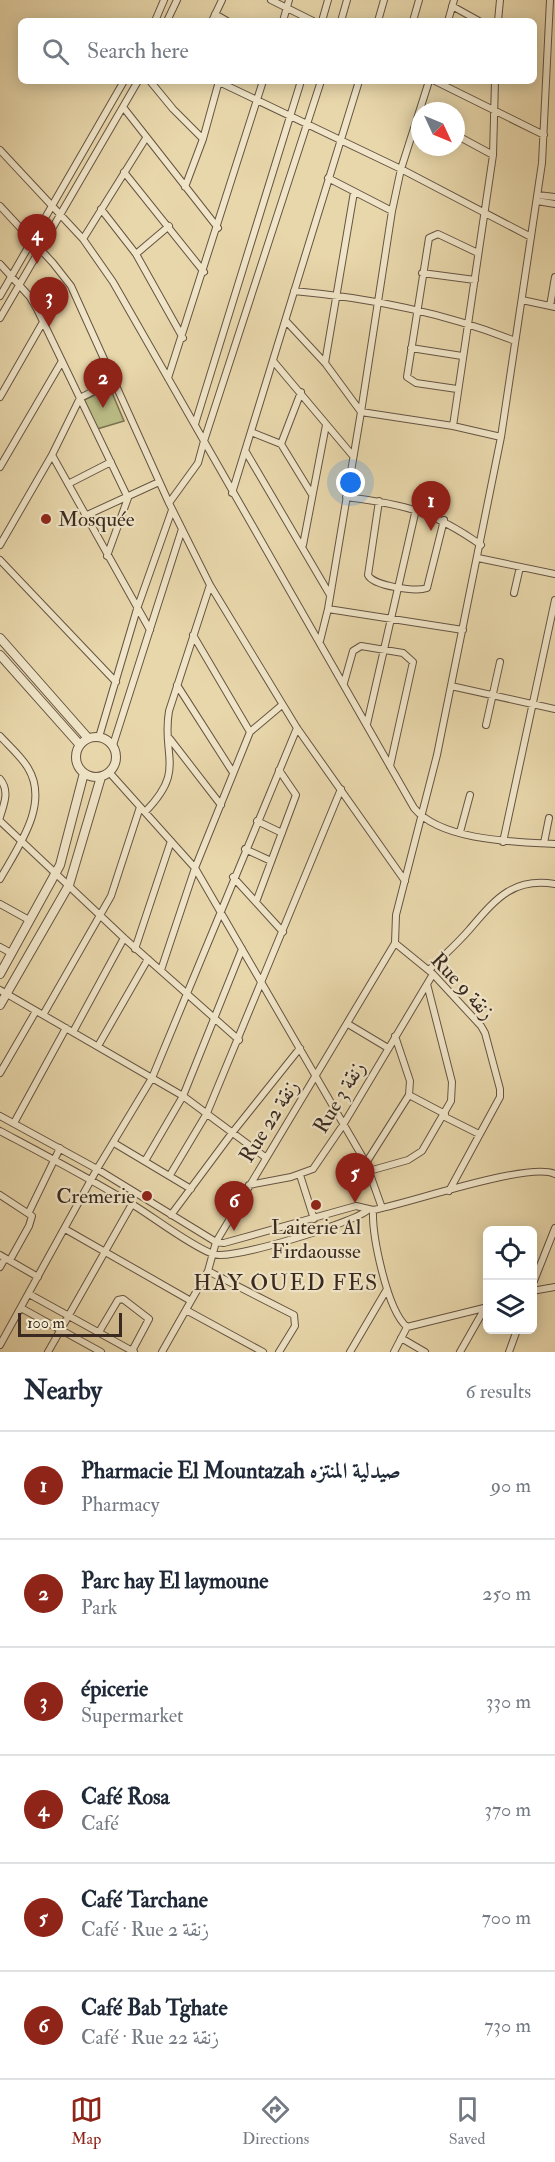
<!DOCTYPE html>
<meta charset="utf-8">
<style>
body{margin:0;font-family:"IM FELL Double Pica",Amiri,serif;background:#f2f2f3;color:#1f2937}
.controls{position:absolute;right:18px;bottom:18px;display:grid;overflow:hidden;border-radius:9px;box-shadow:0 3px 15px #0003}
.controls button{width:54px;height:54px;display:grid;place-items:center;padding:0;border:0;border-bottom:2px solid #e0e1e3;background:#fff;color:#1f2937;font:30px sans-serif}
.compass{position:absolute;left:411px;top:102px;width:54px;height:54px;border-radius:50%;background:#fff;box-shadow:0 3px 15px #0003;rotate:134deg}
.scale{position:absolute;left:18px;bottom:15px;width:104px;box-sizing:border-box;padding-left:6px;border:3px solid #392920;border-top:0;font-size:16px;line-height:21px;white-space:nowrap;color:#392920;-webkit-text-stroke:4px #f0e5c8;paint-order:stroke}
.you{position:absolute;left:351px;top:483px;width:21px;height:21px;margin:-15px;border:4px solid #fff;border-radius:50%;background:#1a73e8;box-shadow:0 0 0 9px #1a73e833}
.badge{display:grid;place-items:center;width:39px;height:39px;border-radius:50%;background:#8f2418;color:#fff;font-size:20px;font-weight:700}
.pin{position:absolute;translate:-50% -50px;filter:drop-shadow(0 2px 3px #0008)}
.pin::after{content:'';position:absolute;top:32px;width:21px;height:18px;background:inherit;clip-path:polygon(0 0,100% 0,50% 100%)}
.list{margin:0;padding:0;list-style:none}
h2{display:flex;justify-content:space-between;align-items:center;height:78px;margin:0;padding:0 24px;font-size:26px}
h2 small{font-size:20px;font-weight:400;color:#747a83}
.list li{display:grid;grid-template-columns:39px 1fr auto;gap:18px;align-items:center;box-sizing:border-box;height:108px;padding:0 24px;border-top:2px solid #e0e1e3}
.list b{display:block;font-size:22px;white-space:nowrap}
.list p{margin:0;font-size:20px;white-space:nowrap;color:#747a83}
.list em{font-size:20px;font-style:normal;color:#747a83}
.icon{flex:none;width:33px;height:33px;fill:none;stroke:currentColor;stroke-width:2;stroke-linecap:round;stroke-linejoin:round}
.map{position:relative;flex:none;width:555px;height:1352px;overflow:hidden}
.search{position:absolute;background:#fff;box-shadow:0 3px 15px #0003;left:18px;right:18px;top:18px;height:66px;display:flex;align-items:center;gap:15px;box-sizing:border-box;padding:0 21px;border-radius:9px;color:#747a83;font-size:22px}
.sheet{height:726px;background:#fff}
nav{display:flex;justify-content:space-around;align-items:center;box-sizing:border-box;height:84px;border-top:2px solid #e0e1e3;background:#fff;font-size:16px;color:#747a83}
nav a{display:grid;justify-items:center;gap:3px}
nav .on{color:#8f2418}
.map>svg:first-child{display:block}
.green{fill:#bbbd86;stroke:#7a7353;stroke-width:1.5}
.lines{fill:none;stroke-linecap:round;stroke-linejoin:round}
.minor-casing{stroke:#655443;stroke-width:8}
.tertiary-casing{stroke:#655443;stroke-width:10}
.minor{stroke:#f0e5c8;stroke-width:6}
.tertiary{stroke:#f0e5c8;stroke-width:8}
.poi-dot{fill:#8f2418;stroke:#f0e5c8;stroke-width:2}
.labels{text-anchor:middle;stroke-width:4.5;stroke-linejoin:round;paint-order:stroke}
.poi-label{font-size:21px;fill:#392920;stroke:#f0e5c8;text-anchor:start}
.street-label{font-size:21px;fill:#392920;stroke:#f0e5c8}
.neighbourhood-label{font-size:22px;letter-spacing:1.5px;fill:#392920;stroke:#f0e5c8}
</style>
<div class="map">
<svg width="555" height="1352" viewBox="0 0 555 1352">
<rect width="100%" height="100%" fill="#e8d7ab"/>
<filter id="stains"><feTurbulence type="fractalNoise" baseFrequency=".00333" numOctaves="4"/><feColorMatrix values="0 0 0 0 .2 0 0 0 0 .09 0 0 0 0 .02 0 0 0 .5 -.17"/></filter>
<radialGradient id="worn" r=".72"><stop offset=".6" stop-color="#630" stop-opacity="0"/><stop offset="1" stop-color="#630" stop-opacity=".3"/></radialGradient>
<path class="green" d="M110,388L124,421L97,429L84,400Z"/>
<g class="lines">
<defs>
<path id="minor" d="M271,0L313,21
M452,6L479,21
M215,14L227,21
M155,21L164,0
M167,21L177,0
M212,21L222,0
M283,21L289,0
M322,21L328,0
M341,21L347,0
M378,21L384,0
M413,21L419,0
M448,21L454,0
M498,21L500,0
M150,81L173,109L203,139L219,81
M217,81L401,169L531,237
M435,81L544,135
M123,107L218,228
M456,135L493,155
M0,150L83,239L113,282L414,808C441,841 516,842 555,844
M124,172L204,272
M328,178L392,211
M185,187L203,139
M538,195L555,197
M537,201L555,204
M0,206L53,263L71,286L169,503L210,585L297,728L405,881
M101,209L136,254L183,338
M83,239L146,138
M136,254L169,226
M0,264L30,297L37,309L128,498L107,556
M422,273L475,280
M294,291C371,298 443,312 515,341
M0,296L124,81
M522,300L555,307
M550,306L555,277
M0,318L138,81
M286,321L325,363L361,412L453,426L501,437
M411,348L462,356
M274,362L353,456
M325,363L354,192
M168,378L263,81
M457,389L416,383L407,377L429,238L438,234L478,253
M0,397L43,322
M195,424L301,81
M453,426L493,155L495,81
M251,432L281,444L311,493
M281,444L301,392
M246,452L330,595
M52,455L150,630
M0,467L62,361
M68,484L111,462
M232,493L359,81
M346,497C403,504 433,511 481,545
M379,501L368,575C373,586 416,592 427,588L444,520
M169,503L198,463L204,441L321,81
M85,516L159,482
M0,545L52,455L80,398L113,381
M303,545L326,425
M478,558L555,574
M0,560L116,682
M514,593L520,567
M328,609L463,630
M193,635L250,732
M320,641L328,609L361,412L392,211L401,169L429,81
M344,683L353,651L361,646L403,653L413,662L390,766
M177,685L232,771
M451,686L555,709
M367,724L416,509
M486,725L500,662
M0,736C9,746 21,756 28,768C50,804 18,847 0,879
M99,737L137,609L172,510
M170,739L221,805
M113,745L182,529
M109,772L195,868L366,1163L382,1208
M0,779C10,791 4,804 0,817
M145,812C187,769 161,757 169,711L210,585
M0,821L124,938L239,1040
M257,821L282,833
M460,832L470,795
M503,842L555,600
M544,843L549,818
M245,849L271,861
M233,877L283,932
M256,902L296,795L279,770
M0,904L29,920
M395,943L396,915L437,755L501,437L542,163L550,0
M395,943L433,974L481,1026L485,1033L500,1089V1097L449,1191
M0,947L11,953
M135,949L171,841
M161,970L195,868L250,732L282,705
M429,970C442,957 457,944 469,930C495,900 512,877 555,884
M0,990L183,1096L265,1157
M43,1015L111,896L140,807
M348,1024L388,1048
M73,1032L124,938
M98,1046L148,959
M0,1073L36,1011
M409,1095L445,1114
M0,1116L97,1169L216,1242L224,1243L356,1206L373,1210C407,1204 530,1161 555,1174
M443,1116L479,1134
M14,1123L66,1028
M0,1131C45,1155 91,1179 135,1206C156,1219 191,1246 213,1254C230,1261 353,1223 368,1210
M114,1143L191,1189
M145,1161L183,1096L242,949
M366,1163L409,1095L410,1081L395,1036
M369,1171L408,1160L422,1151L451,1101L452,1082L427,984L433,974
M170,1175L207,1113L341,789
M300,1175L314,1219
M249,1185L291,1177L313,1169L343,1125L427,984
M0,1195L32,1216L29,1226L10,1260
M373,1210C372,1236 387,1310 407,1327
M29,1212L60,1148
M171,1215L232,1133L300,1048
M65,1229L191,1301
M0,1255L38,1277
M0,1267L5,1258
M208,1271L294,1315L295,1326L279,1352
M532,1286L555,1228
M532,1291L555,1287
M29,1294L134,1352
M21,1308L101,1352
M186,1310L263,1352
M99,1332L118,1300L123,1299L149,1319L132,1351
M401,1338L425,1352
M0,1345L97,1169L152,1078L297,728
M48,1352L132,1204
M162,1352L208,1271L216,1242L395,943
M350,1352L387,1289
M394,1352L407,1327L488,1307
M460,1352L485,1308
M509,1352L517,1330"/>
<path id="tertiary" d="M0,638L88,738
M0,655L80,745
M76 757a20 20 0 1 1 40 0a20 20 0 1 1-40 0Z
M0,974L60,865L84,773
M0,1005L69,885L101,777"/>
</defs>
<use href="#minor" class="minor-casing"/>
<use href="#tertiary" class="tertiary-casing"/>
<use href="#minor" class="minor"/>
<use href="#tertiary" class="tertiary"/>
</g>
<g class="poi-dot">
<circle cx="46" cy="519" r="6"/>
<circle cx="147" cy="1196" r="6"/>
<circle cx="316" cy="1205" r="6"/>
</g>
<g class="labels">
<g class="poi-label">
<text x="58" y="526">Mosquée</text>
<text x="135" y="1203" text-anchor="end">Cremerie</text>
<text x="316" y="1234" text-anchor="middle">Laiterie Al<tspan x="316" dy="24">Firdaousse</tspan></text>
</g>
<g class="street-label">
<text transform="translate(463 986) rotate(47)" y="7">Rue 9 زنقة</text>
<text transform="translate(339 1097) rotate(-59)" y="7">Rue 3 زنقة</text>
<text transform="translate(269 1121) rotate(-58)" y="7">Rue 22 زنقة</text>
</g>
<g class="neighbourhood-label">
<text x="286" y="1290">HAY OUED FES</text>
</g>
</g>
<rect width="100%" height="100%" filter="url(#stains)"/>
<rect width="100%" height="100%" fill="url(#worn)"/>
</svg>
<div class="controls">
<button><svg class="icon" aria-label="locate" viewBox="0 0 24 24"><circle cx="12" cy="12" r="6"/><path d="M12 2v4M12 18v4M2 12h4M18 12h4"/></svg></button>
<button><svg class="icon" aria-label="layers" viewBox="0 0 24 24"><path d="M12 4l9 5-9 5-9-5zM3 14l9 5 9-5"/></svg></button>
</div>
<svg class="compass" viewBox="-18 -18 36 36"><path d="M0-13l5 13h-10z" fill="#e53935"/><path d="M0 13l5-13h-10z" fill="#747a83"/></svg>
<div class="scale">100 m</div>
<div class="you"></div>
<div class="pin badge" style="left:431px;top:531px">1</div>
<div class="pin badge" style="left:103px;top:408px">2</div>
<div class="pin badge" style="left:49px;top:327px">3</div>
<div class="pin badge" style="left:37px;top:264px">4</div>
<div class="pin badge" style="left:355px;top:1203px">5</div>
<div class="pin badge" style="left:234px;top:1231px">6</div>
<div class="search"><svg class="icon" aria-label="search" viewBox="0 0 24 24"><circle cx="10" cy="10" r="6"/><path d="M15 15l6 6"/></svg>Search here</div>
</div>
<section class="sheet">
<h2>Nearby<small>6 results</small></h2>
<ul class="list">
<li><span class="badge">1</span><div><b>Pharmacie El Mountazah صيدلية المنتزه</b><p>Pharmacy</p></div><em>90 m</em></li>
<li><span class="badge">2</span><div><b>Parc hay El laymoune</b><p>Park</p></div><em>250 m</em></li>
<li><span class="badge">3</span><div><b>épicerie</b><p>Supermarket</p></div><em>330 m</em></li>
<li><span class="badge">4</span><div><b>Café Rosa</b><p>Café</p></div><em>370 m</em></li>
<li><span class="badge">5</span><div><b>Café Tarchane</b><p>Café · Rue 2 زنقة</p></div><em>700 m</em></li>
<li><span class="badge">6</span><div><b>Café Bab Tghate</b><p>Café · Rue 22 زنقة</p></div><em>730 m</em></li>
</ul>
</section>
<nav>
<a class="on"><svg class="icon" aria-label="map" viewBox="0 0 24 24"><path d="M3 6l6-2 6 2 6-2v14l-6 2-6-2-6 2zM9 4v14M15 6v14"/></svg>Map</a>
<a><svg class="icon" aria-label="directions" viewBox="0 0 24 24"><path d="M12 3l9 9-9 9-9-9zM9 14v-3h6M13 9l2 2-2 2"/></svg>Directions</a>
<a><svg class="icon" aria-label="saved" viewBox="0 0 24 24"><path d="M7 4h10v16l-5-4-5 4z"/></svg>Saved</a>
</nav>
